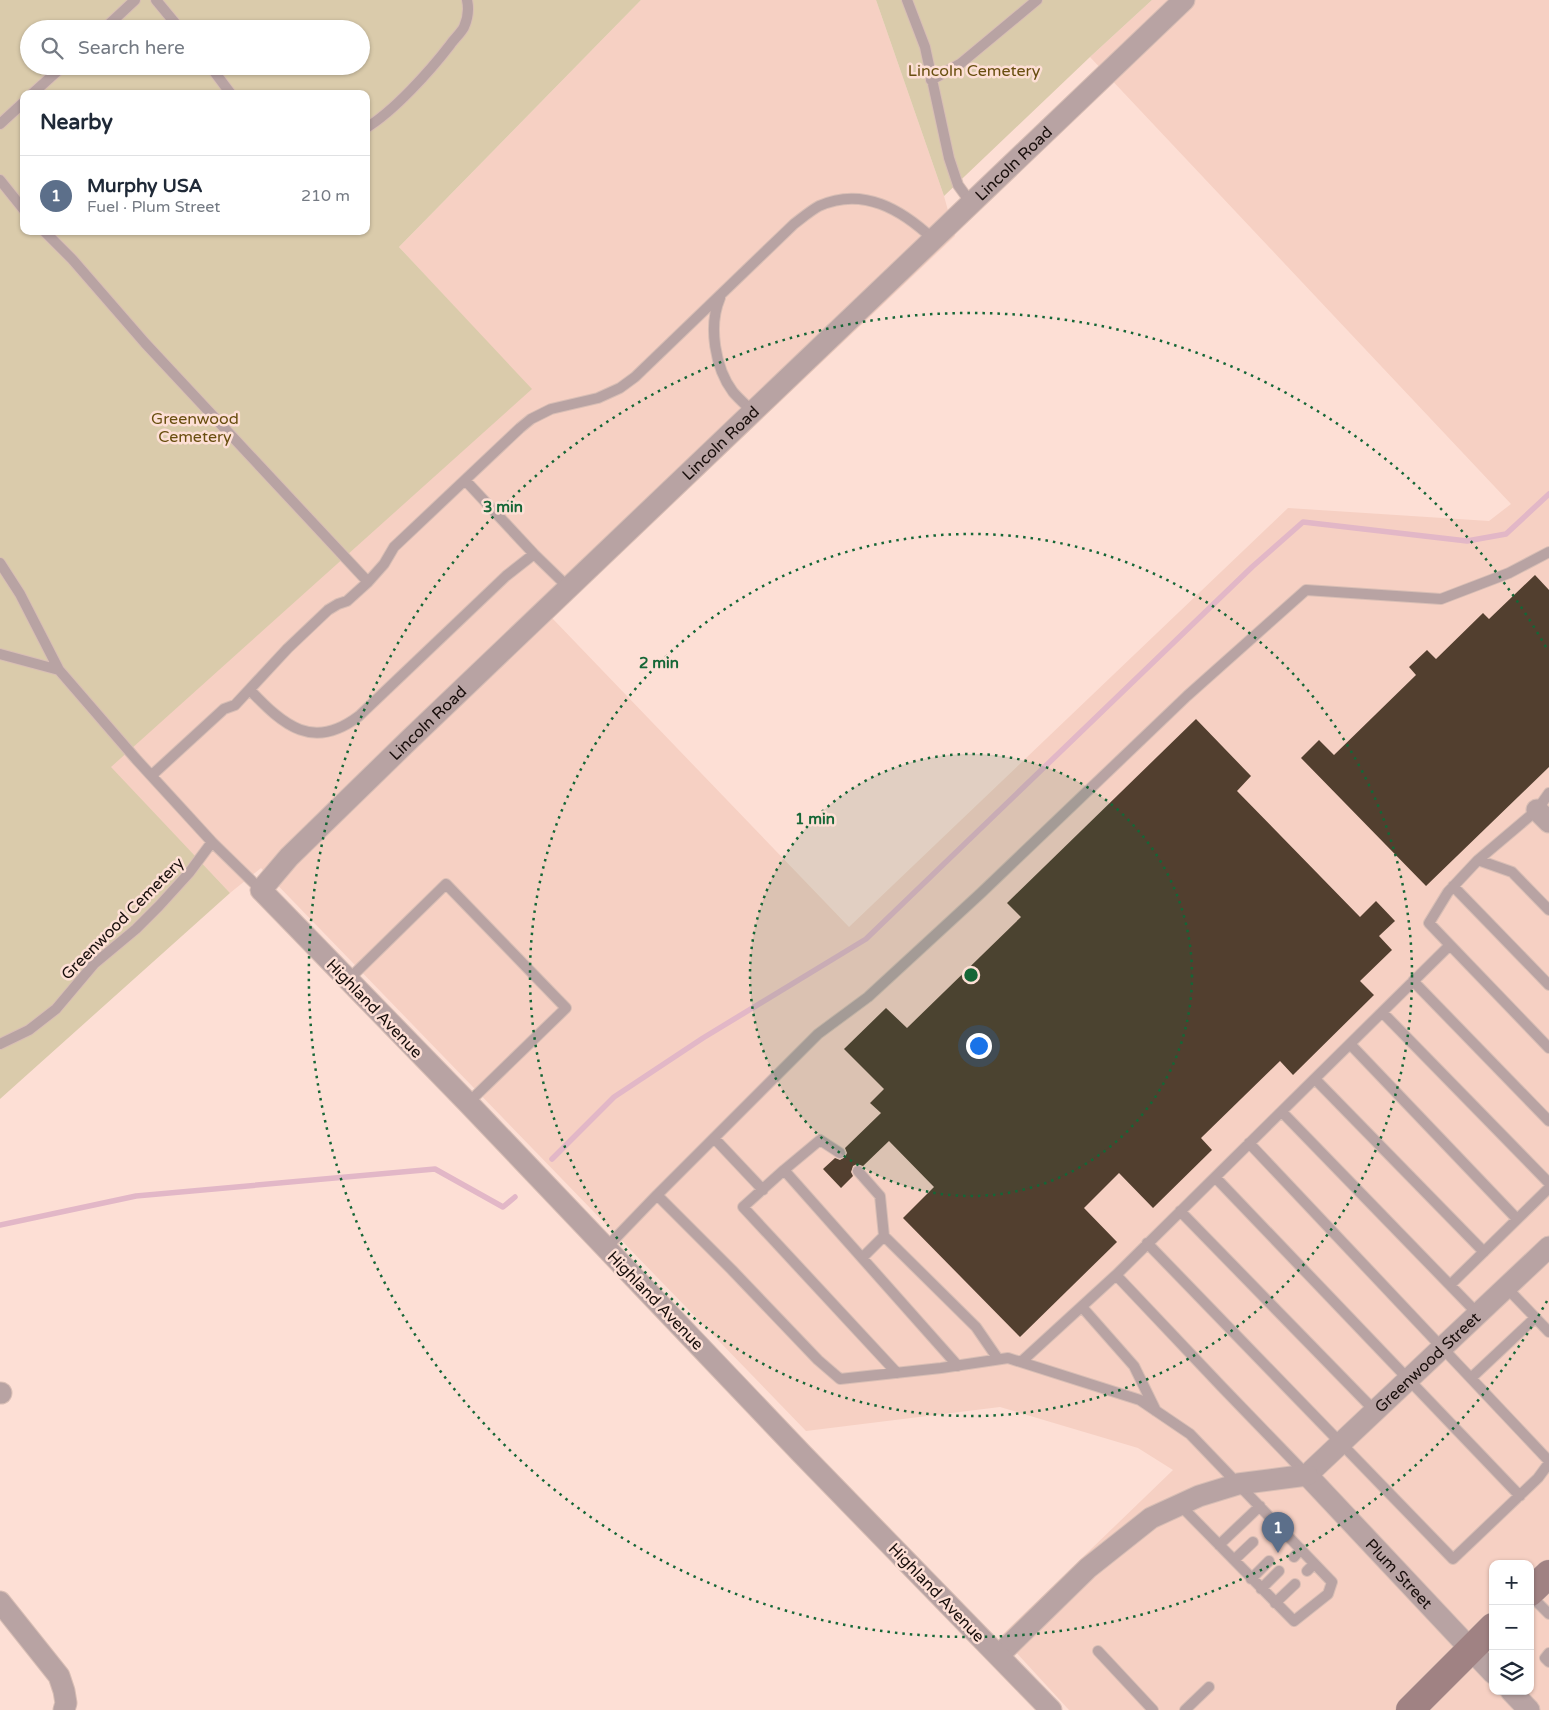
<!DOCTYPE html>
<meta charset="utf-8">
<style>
body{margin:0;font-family:"Varela Round",sans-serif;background:#f6f6f7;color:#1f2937}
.controls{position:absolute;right:15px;bottom:15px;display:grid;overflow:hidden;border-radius:10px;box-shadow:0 1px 4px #0004}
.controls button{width:45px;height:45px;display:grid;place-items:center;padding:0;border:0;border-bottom:1px solid #e0e1e3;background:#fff;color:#1f2937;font:25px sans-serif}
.you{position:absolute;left:978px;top:1045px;width:18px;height:18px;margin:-12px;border:4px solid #fff;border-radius:50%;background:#1a73e8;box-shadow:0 0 0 8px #1a73e833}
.badge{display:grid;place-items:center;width:32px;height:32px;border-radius:50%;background:#0b8043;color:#fff;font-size:16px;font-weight:700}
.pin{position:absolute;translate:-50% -41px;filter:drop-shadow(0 1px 2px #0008)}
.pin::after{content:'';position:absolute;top:26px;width:18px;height:15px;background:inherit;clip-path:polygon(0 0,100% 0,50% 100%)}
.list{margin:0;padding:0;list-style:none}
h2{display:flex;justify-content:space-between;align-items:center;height:65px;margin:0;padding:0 20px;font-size:21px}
h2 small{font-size:16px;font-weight:400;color:#747a83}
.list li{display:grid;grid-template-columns:32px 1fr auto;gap:15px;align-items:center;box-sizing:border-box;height:80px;padding:0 20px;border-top:1px solid #e0e1e3}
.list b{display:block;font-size:19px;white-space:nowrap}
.list p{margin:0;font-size:16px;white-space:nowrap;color:#747a83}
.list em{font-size:16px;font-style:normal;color:#747a83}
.icon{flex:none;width:28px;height:28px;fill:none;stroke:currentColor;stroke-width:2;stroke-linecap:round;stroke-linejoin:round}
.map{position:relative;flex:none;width:1549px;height:1710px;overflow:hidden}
.search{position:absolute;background:#fff;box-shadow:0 1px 4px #0004;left:20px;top:20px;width:350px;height:55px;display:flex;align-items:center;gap:12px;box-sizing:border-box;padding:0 18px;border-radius:28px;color:#747a83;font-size:19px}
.panel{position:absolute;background:#fff;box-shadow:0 1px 4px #0004;left:20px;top:90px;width:350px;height:145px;border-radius:10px}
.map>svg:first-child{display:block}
.built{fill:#f6d0c3;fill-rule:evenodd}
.green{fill:#dacbab;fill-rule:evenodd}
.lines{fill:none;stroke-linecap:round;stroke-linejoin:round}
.stream{stroke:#e2b7c7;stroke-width:5.5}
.building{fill:#523f2f}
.service-casing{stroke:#d8beb5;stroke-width:12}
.minor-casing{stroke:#d8beb5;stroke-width:23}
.secondary-casing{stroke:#d8beb5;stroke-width:29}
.service{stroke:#b8a3a3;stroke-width:10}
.minor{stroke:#b8a3a3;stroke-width:21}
.secondary{stroke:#a08283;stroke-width:28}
.ring{fill:none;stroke:#156636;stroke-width:2.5;stroke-dasharray:2.5 5}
.labels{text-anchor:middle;stroke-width:5;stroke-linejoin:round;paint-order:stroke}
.park-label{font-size:16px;fill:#684e0f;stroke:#fddfd5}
.street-label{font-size:16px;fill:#180e0b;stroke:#fddfd5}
.centre{fill:#156636;stroke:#fddfd5;stroke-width:2.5}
.ring-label{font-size:15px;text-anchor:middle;font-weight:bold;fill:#156636;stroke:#fddfd5;stroke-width:5;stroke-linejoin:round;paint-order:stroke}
</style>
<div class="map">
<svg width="1549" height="1710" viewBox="0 0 1549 1710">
<rect width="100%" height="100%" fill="#fddfd5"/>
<path class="built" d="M641,0H876L944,196L955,236L552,618L849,927L1288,508L1489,521L1511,504L1090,57L1152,0H1549V1710H1069L1001,1636L1173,1470L1138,1448L1000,1407L806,1431L261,868L230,893L110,767L531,389L399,247ZM1493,1564H1530V1691H1493Z"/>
<path class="green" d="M0,0H641L399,247L532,389L111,767L230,893L0,1099ZM29,29H361V66H29ZM24,94H366V231H24Z
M876,0H1152L1090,57L944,196Z"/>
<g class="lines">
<path class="stream" d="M552,1159L614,1097L703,1038L866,939L1252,567L1303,522L1467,541L1506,534L1549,494
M0,1225L136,1196L435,1169L503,1207L515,1197"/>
</g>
<path class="building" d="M1535,575L1549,590V767L1426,886L1301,758L1319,740L1334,755L1416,675L1409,667L1427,650L1436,659L1483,613L1489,619Z
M1196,719L1251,776L1237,791L1360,917L1376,901L1395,921L1379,936L1392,950L1360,981L1374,995L1293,1075L1280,1061L1201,1138L1212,1150L1153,1208L1119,1173L1084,1208L1117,1242L1020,1337L903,1218L934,1187L889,1141L863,1166L857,1164L853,1166L851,1172L853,1176L841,1188L823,1169L835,1158L840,1160L845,1157L847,1153L845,1148L881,1113L870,1103L884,1089L844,1049L886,1008L907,1028L1021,917L1007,903Z"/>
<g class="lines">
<defs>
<path id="service" d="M156,0L180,29
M907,0L925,47L949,158L958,185L971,203
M104,29L135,0
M210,66L231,94
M931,80L960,64L1037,0
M32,94L63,66
M0,124L24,102
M366,128C394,111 430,71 450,45C454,39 461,33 464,27C468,18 469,9 467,0
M0,180L24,210
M44,231L72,259L145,343L368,582
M720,298C708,326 715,368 733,392C739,399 746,405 753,412
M465,480L534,554L569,588
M0,563L20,594L59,670
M0,654L59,670L136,759L212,842L261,890
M250,690C284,726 313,751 359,716L506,576L534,554
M152,775L224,709L235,705L288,648L328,610L338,604L347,601L368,582L384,564L394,547L520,428L531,419L551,409L598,398L620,388L635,377L794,224C802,218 810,211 819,206C863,186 902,210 933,239
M1478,860L1537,810L1549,793
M1453,886L1549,985
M1450,945L1549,1048
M348,980L446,884L566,1008L468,1103
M1413,981L1549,1121
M1382,1012L1549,1183
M0,1044L29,1030L56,1009L94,964L136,929L159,906L189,873L212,842
M1350,1044L1517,1219
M1315,1079L1484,1252
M1282,1112L1477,1313
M714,1138L763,1190
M1249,1143L1549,1461
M784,1170L820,1140L840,1153
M858,1171L880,1196L884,1236
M1215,1177L1520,1496
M657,1195L818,1034L868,997L981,893L1187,696L1306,590L1441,599L1509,573L1549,552
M1180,1211L1375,1411
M1147,1243L1453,1559L1538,1478L1549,1463
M606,1248L657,1195L732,1270L818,1360L840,1379L941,1368L1008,1358L1140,1400L1190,1434L1332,1582L1328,1594L1294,1621L1180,1505
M862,1258L884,1236L976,1327L998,1359
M1450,1285L1549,1188
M1506,1287L1549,1332
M1082,1307L1134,1366L1156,1411
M1021,1362L1116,1275
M897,1373L743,1207L784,1170L958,1366
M1471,1378L1535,1318
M1306,1474L1222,1387L1116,1275L1450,945L1429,923L1448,892L1478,860L1512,872L1549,910
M1267,1529L1274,1522
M1219,1545L1260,1506
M1294,1557L1301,1549
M1234,1560L1253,1542
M1307,1571L1314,1564
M1251,1579L1269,1561
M1261,1589L1279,1571
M1530,1595L1549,1614
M1275,1603L1295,1584
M1098,1651L1153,1710
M1549,1653L1545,1658L1549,1662
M1185,1710L1209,1687"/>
<g id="minor">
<path d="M1537,810L1549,822"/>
<path d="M0,1393H1"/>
<path id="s1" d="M1307,1475L1549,1247"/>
<path id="s2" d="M1307,1475L1493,1673"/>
<path d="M0,1602L59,1676L64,1691L66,1703L64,1710"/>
<path d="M999,1655L1088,1568L1151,1518L1199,1496L1238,1484L1307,1475"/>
<path d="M1511,1691L1529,1710"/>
<path id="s3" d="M1051,1710L802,1454L468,1103L261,890L289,857L409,740L1184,0"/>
</g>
<path id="secondary" d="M1530,1592L1549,1574
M1410,1710L1493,1627"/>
</defs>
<use href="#service" class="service-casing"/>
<use href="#minor" class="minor-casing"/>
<use href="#secondary" class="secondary-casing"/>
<use href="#service" class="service"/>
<use href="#minor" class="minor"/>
<use href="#secondary" class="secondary"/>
</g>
<circle cx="971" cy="975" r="221" fill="#156636" fill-opacity=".12"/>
<g class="ring">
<circle cx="971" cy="975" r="221"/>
<circle cx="971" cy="975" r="441"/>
<path d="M1547 1301A662 662 0 1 1 1547 649"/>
</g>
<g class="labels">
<g class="park-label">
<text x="974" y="76">Lincoln Cemetery</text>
<text x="195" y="424">Greenwood<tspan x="195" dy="18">Cemetery</tspan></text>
</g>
<g class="street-label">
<text dy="6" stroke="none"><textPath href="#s3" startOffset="2185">Lincoln Road</textPath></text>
<text dy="6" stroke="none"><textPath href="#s3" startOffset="1780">Lincoln Road</textPath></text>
<text dy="6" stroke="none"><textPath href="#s3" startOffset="1375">Lincoln Road</textPath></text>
<text transform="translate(122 918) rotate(-45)" y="6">Greenwood Cemetery</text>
<text transform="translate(375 1008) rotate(46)" y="6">Highland Avenue</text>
<text transform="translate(656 1300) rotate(46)" y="6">Highland Avenue</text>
<text dy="6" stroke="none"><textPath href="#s1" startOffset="165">Greenwood Street</textPath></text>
<text dy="6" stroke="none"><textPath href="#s2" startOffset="135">Plum Street</textPath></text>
<text transform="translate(937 1592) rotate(46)" y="6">Highland Avenue</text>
</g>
</g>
<circle cx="971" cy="975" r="8" class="centre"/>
<g class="ring-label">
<text x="503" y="512">3 min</text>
<text x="659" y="668">2 min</text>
<text x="815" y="824">1 min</text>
</g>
</svg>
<div class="controls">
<button>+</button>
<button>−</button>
<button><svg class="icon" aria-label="layers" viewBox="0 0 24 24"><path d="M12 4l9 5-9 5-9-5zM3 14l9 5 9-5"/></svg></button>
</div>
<div class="you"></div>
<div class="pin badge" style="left:1278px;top:1553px;background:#5c6f8a">1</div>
<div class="search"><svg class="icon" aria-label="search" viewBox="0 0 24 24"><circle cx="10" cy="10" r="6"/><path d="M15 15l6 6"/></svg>Search here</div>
<section class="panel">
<h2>Nearby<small></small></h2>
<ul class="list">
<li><span class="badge" style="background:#5c6f8a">1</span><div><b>Murphy USA</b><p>Fuel · Plum Street</p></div><em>210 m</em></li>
</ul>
</section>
</div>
